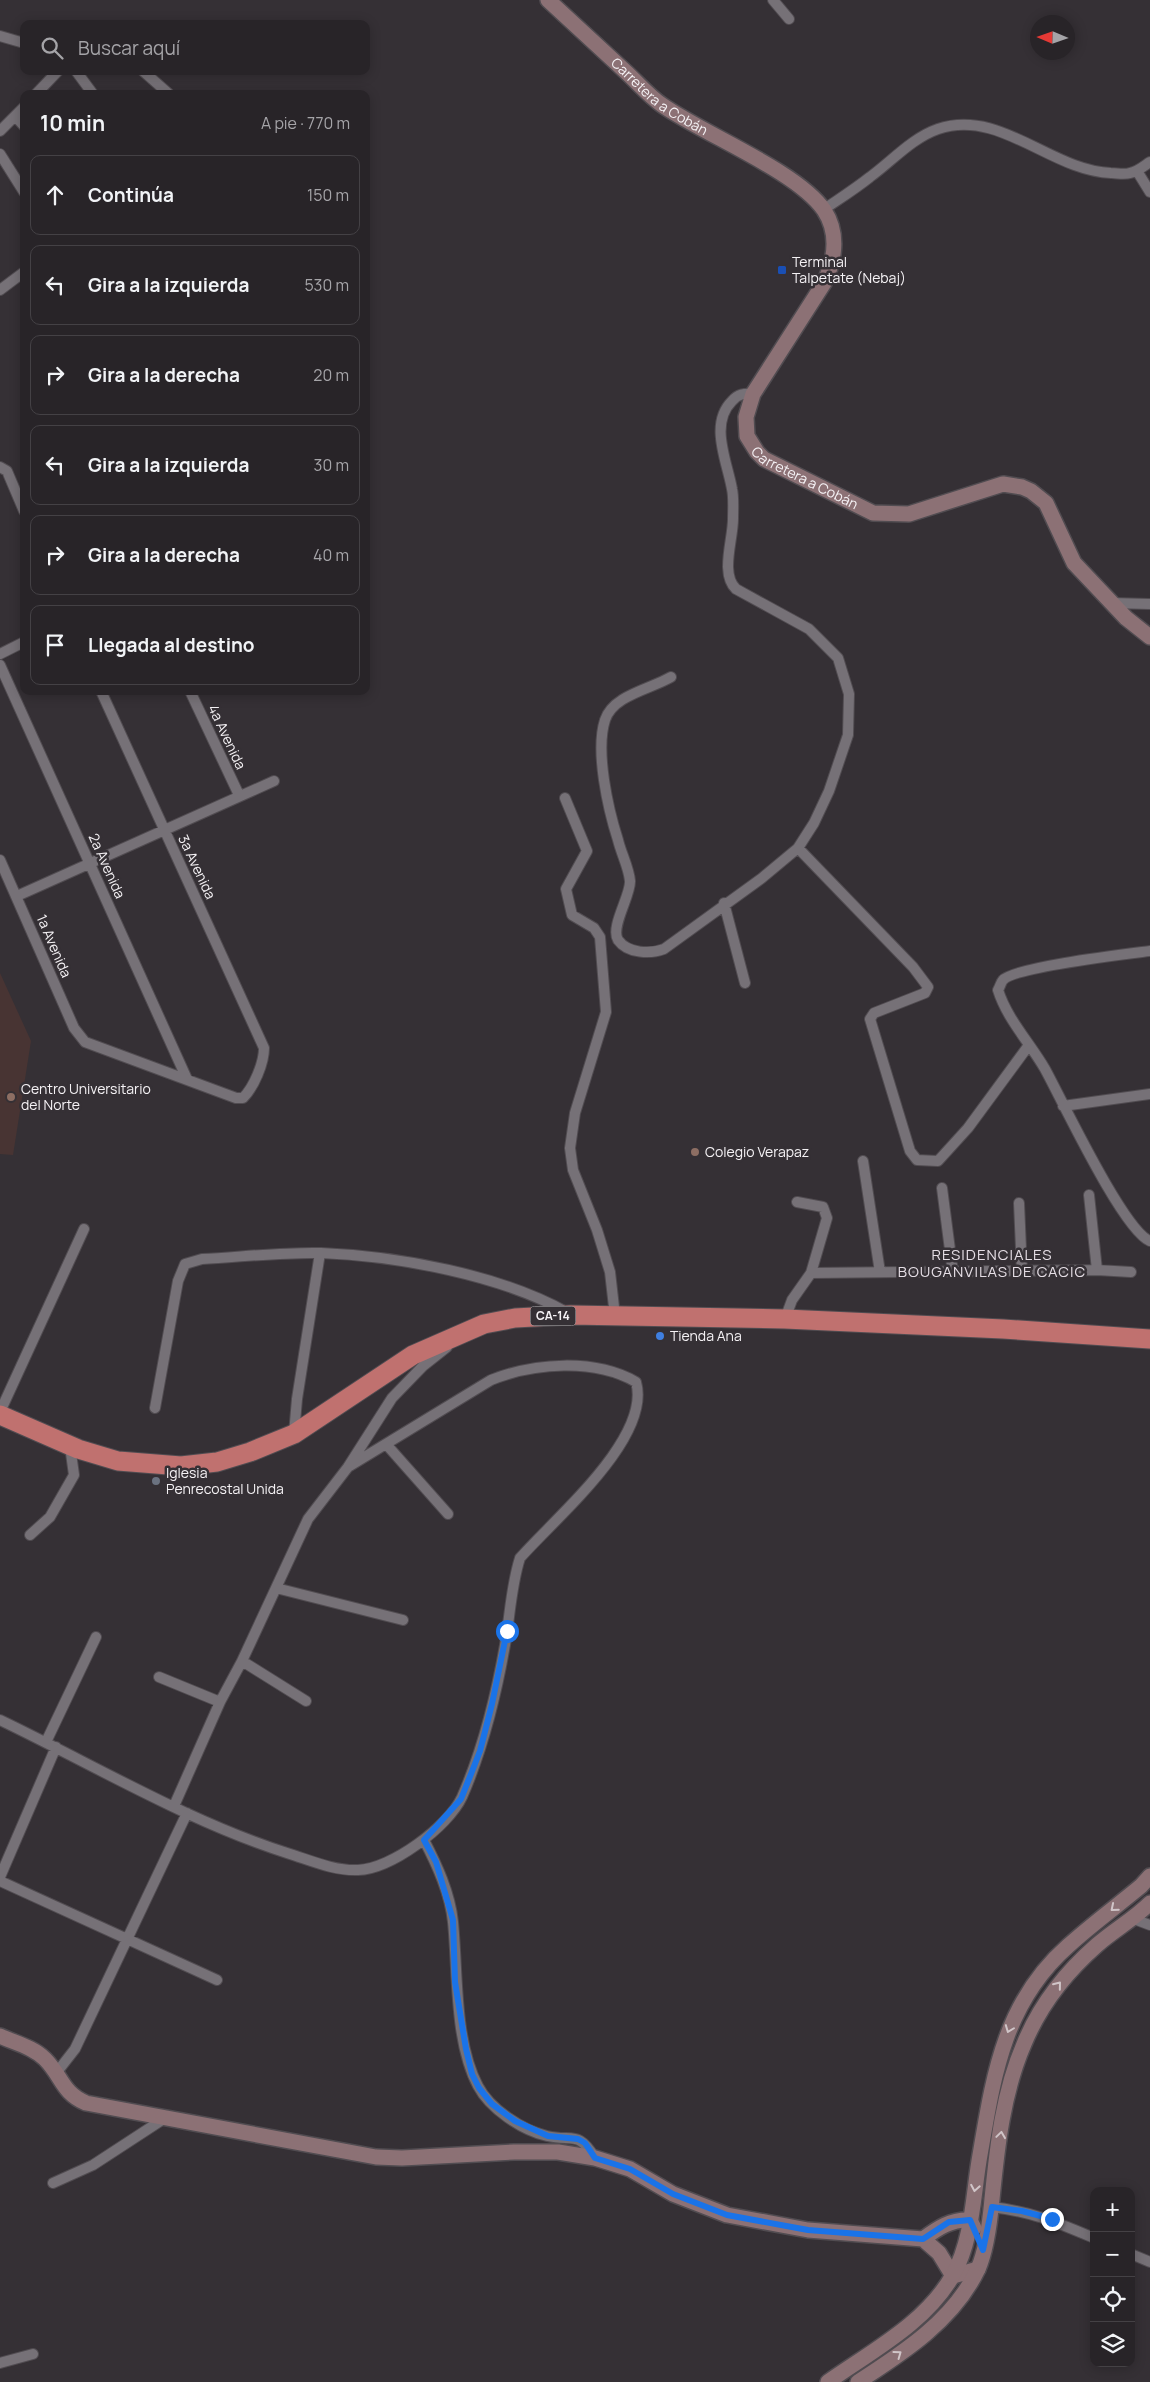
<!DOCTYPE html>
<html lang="es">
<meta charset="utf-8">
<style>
body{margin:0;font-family:Manrope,sans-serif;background:#343034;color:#f1f3f6}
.controls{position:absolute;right:15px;bottom:15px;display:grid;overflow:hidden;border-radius:10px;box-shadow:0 2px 12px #0003}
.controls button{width:45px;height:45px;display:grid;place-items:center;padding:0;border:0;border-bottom:1px solid #444145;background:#282428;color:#f1f3f6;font:25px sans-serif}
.compass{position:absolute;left:1030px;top:15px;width:45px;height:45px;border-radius:50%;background:#282428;box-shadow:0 2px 12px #0003;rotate:272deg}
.stop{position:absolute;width:15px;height:15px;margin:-11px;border:4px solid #1a73e8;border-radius:50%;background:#fff}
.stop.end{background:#1a73e8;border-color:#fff;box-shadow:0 1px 5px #0008}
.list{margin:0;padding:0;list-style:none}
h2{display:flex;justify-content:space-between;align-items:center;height:65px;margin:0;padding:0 20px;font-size:21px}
h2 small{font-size:16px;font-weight:400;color:#a5a4a8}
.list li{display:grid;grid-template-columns:32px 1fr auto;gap:15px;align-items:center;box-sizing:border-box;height:80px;margin:0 10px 10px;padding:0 10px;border:1px solid #444145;border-radius:10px}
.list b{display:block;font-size:19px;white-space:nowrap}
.list em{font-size:16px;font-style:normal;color:#a5a4a8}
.icon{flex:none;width:28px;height:28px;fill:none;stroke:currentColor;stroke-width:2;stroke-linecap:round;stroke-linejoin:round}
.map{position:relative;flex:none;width:1150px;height:2382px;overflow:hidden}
.search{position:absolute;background:#282428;box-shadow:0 2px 12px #0003;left:20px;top:20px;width:350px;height:55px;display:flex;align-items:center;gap:12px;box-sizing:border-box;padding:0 18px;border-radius:10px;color:#a5a4a8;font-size:19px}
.panel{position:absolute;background:#282428;box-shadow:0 2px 12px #0003;left:20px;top:90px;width:350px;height:605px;border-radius:10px}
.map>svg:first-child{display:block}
.education{fill:#483433}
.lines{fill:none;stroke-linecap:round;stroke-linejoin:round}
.street-casing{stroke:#514c51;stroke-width:12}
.secondary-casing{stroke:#514c51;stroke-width:18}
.highway-casing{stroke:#514c51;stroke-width:21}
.street{stroke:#767177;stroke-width:10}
.secondary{stroke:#8c7175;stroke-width:15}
.highway{stroke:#c0716f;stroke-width:19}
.oneway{stroke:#d0c5c8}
.route{stroke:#1a73e8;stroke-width:6}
.transit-dot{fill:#1a4fb4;stroke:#353035;stroke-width:2}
.education-dot{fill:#8d6e63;stroke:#353035;stroke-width:2}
.shop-dot{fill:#3f7fe0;stroke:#353035;stroke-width:2}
.worship-dot{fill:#6b7280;stroke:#353035;stroke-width:2}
.labels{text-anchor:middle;stroke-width:5;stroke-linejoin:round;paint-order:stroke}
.shield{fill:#353035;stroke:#bbb8bb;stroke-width:1}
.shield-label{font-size:12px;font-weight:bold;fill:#f5f2f5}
.street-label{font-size:14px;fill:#f5f2f5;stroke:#353035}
.poi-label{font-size:14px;fill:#f5f2f5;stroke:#353035;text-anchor:start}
.neighbourhood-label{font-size:15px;letter-spacing:1px;fill:#e5dee5;stroke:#353035}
</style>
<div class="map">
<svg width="1150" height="2382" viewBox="0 0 1150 2382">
<rect width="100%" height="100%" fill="#353035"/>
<path class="education" d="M0,973L31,1041L13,1155L0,1154Z"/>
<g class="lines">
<defs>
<path id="street" d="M773,0L789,19
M0,36L24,43
M76,71L93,94
M143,71L169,94
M36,94L58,71
M15,116L24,126
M0,131L24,107
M0,154L24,192
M1137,171L1150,192
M823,210C839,199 855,189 870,177C892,161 912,138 938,129C1000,108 1051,171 1111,173C1117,173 1124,175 1130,173C1137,172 1144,166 1150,162
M0,290L24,272
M0,467L7,471L24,511
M1111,603L1150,604
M0,654L24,642
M0,665L187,1079
M671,677C651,689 613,695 605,720C595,751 608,809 618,840C621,853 629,868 630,881C631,895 610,927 618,940C628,954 651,954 664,949L762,878L798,848L814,823L829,791L848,735L849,694L838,658L809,629L736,589C720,574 733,540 733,519C733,509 734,498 732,489C727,461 709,424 732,401C738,394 744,393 753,394
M190,691L239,795
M565,798L587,851L566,889L572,915L594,928L600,937L606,1012L575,1113L570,1148L573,1170L597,1230L610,1272L615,1316
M798,848L913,967L928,987L925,993L874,1013L870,1019L910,1151L917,1160L938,1161L968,1128L1029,1045
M0,860L74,1028L85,1042L236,1098H243C254,1087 264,1063 264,1048L101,691
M17,896L274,781
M724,903L745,983
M1150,951C1127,954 1015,967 1003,980C1001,982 1000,987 998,990C1007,1019 1030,1043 1045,1069C1062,1100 1123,1230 1150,1241
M1063,1106L1150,1094
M863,1161L880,1272
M942,1188L953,1273
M1089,1195L1097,1270
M1019,1203L1022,1272
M811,1273L1097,1270L1131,1272
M785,1319L792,1300L811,1273L827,1218L823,1207L797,1202
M155,1408L178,1281L185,1264L202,1259C241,1257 282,1252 321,1253C398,1256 501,1275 568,1313
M0,1412L84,1229
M294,1434L297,1399L320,1253
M386,1444L448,1514
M30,1535L50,1517L74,1475L70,1446
M276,1588L403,1620
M242,1661L306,1701
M159,1677L220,1702
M0,1720C96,1766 189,1822 290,1854C312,1861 335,1871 358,1870C391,1869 448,1827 462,1797C483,1749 496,1696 505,1645C510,1616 511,1586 520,1558C554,1519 652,1438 636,1382C594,1358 534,1363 491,1380L348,1467
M46,1742L96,1637
M174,1806L220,1702L242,1661L308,1519L348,1467L392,1398L423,1366L447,1347
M424,1840C437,1865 450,1893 453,1922C458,1971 454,2041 478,2086C490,2109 522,2130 547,2136C573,2142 578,2130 595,2158
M0,1877L56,1747
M0,1881L217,1980
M1134,1919L1150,1925
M57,2072L75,2049L187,1813
M53,2183L93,2165L165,2118
M992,2207C1033,2212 1056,2222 1094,2238
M1131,2254L1150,2262
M0,2363L33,2354"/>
<g id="secondary">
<path id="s1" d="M548,0C574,24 600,48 626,72C638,83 649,96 662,105C705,135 797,171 824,210C839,233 835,260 824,283L753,394L746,417L747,436L757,452L764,459L873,513L909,514L1003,484L1022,487L1031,491L1046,503L1074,563L1126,618L1150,637"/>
<path d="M0,2036C15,2043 33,2047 45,2059C62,2076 62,2093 86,2103L376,2157L402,2158L514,2152H558L595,2158L630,2169L673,2194L727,2215L808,2230L923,2239L939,2253L953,2276L978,2269"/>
<path d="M923,2239C938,2228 951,2219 970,2220L974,2228"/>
<path d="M828,2382C872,2351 926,2323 953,2275C972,2241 973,2198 979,2161C993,2080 1002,2004 1068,1946C1091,1925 1117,1906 1141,1886L1150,1876"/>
<path d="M858,2382C903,2353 954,2320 978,2269C987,2249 990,2221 992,2199C997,2148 1003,2092 1024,2044C1040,2005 1065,1973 1097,1945C1114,1930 1134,1919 1150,1903"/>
</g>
<path id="highway" d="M0,1415L78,1449L118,1461L181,1466L217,1462L250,1452L294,1434L413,1355L484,1324L515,1318L571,1315L785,1319L1003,1329L1150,1339"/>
</defs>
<use href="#street" class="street-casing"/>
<use href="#secondary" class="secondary-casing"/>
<use href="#highway" class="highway-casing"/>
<use href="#street" class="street"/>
<use href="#secondary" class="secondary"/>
<use href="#highway" class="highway"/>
</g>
<defs><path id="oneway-chevron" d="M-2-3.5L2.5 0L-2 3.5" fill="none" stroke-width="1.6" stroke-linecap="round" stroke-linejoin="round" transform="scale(1.25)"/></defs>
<g class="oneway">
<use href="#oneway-chevron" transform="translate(1114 1908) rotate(140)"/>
<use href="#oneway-chevron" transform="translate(1058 1985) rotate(-51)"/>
<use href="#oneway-chevron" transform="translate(1009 2029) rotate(111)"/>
<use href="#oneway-chevron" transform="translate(1001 2135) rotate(-82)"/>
<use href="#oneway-chevron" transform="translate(975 2188) rotate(100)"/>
<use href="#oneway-chevron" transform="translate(898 2354) rotate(-36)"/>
</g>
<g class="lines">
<path class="route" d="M507,1631L492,1704L480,1751L471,1774L461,1799L424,1840L436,1862L453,1920L455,1982L466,2049L472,2074L479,2088L492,2104L515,2121L548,2136L578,2139L585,2143L595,2158L630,2169L673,2194L727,2215L808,2230L923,2239L949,2222L970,2220L983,2250L992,2207L1022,2211L1052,2219"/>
</g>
<rect class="transit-dot" x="777" y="265" width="10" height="10" rx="2.5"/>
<g class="education-dot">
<circle cx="11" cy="1097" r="5"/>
<circle cx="695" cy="1152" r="5"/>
</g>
<circle class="shop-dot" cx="660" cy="1336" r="5"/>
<circle class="worship-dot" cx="156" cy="1481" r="5"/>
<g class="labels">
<rect class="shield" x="530.5" y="1306.5" width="45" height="19" rx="4"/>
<g class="shield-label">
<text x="553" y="1320">CA-14</text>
</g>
<g class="street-label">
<text dy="5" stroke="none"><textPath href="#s1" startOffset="148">Carretera a Cobán</textPath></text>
<text dy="5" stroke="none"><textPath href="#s1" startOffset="674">Carretera a Cobán</textPath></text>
<text transform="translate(227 737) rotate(65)" y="5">4a Avenida</text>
<text transform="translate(107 866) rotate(66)" y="5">2a Avenida</text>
<text transform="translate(197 867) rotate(65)" y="5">3a Avenida</text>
<text transform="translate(54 946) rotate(67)" y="5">1a Avenida</text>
</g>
<g class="poi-label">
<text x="792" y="267">Terminal<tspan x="792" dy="16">Talpetate (Nebaj)</tspan></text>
<text x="21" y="1094">Centro Universitario<tspan x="21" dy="16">del Norte</tspan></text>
<text x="705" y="1157">Colegio Verapaz</text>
<text x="670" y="1341">Tienda Ana</text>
<text x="166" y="1478">Iglesia<tspan x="166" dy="16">Penrecostal Unida</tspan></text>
</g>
<g class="neighbourhood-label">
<text x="992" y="1260">RESIDENCIALES<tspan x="992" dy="17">BOUGANVILAS DE CACIC</tspan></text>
</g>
</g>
</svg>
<div class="controls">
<button>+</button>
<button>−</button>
<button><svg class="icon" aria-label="locate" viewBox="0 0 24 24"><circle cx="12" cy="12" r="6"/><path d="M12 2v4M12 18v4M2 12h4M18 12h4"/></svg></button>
<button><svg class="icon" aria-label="layers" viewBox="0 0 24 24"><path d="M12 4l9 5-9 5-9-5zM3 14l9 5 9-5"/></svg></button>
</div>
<svg class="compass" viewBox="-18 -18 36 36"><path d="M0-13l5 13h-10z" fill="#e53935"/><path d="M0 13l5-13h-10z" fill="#a5a4a8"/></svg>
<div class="stop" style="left:507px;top:1631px"></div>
<div class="stop end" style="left:1052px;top:2219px"></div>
<div class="search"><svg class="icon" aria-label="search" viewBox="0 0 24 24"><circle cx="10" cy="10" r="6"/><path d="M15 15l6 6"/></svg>Buscar aquí</div>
<section class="panel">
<h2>10 min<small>A pie · 770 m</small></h2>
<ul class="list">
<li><svg class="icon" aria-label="ahead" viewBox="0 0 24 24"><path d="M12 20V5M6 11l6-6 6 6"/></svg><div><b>Continúa</b></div><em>150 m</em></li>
<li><svg class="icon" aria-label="left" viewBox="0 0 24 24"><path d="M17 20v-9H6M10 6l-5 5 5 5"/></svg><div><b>Gira a la izquierda</b></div><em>530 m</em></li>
<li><svg class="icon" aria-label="right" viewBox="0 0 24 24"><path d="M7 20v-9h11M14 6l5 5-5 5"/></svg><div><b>Gira a la derecha</b></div><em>20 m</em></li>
<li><svg class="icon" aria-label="left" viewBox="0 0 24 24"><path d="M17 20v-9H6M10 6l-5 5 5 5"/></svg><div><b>Gira a la izquierda</b></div><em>30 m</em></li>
<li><svg class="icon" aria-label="right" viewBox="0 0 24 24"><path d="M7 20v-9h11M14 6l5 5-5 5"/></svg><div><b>Gira a la derecha</b></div><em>40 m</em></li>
<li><svg class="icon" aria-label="arrive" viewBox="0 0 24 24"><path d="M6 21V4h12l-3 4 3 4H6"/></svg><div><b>Llegada al destino</b></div></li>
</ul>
</section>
</div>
